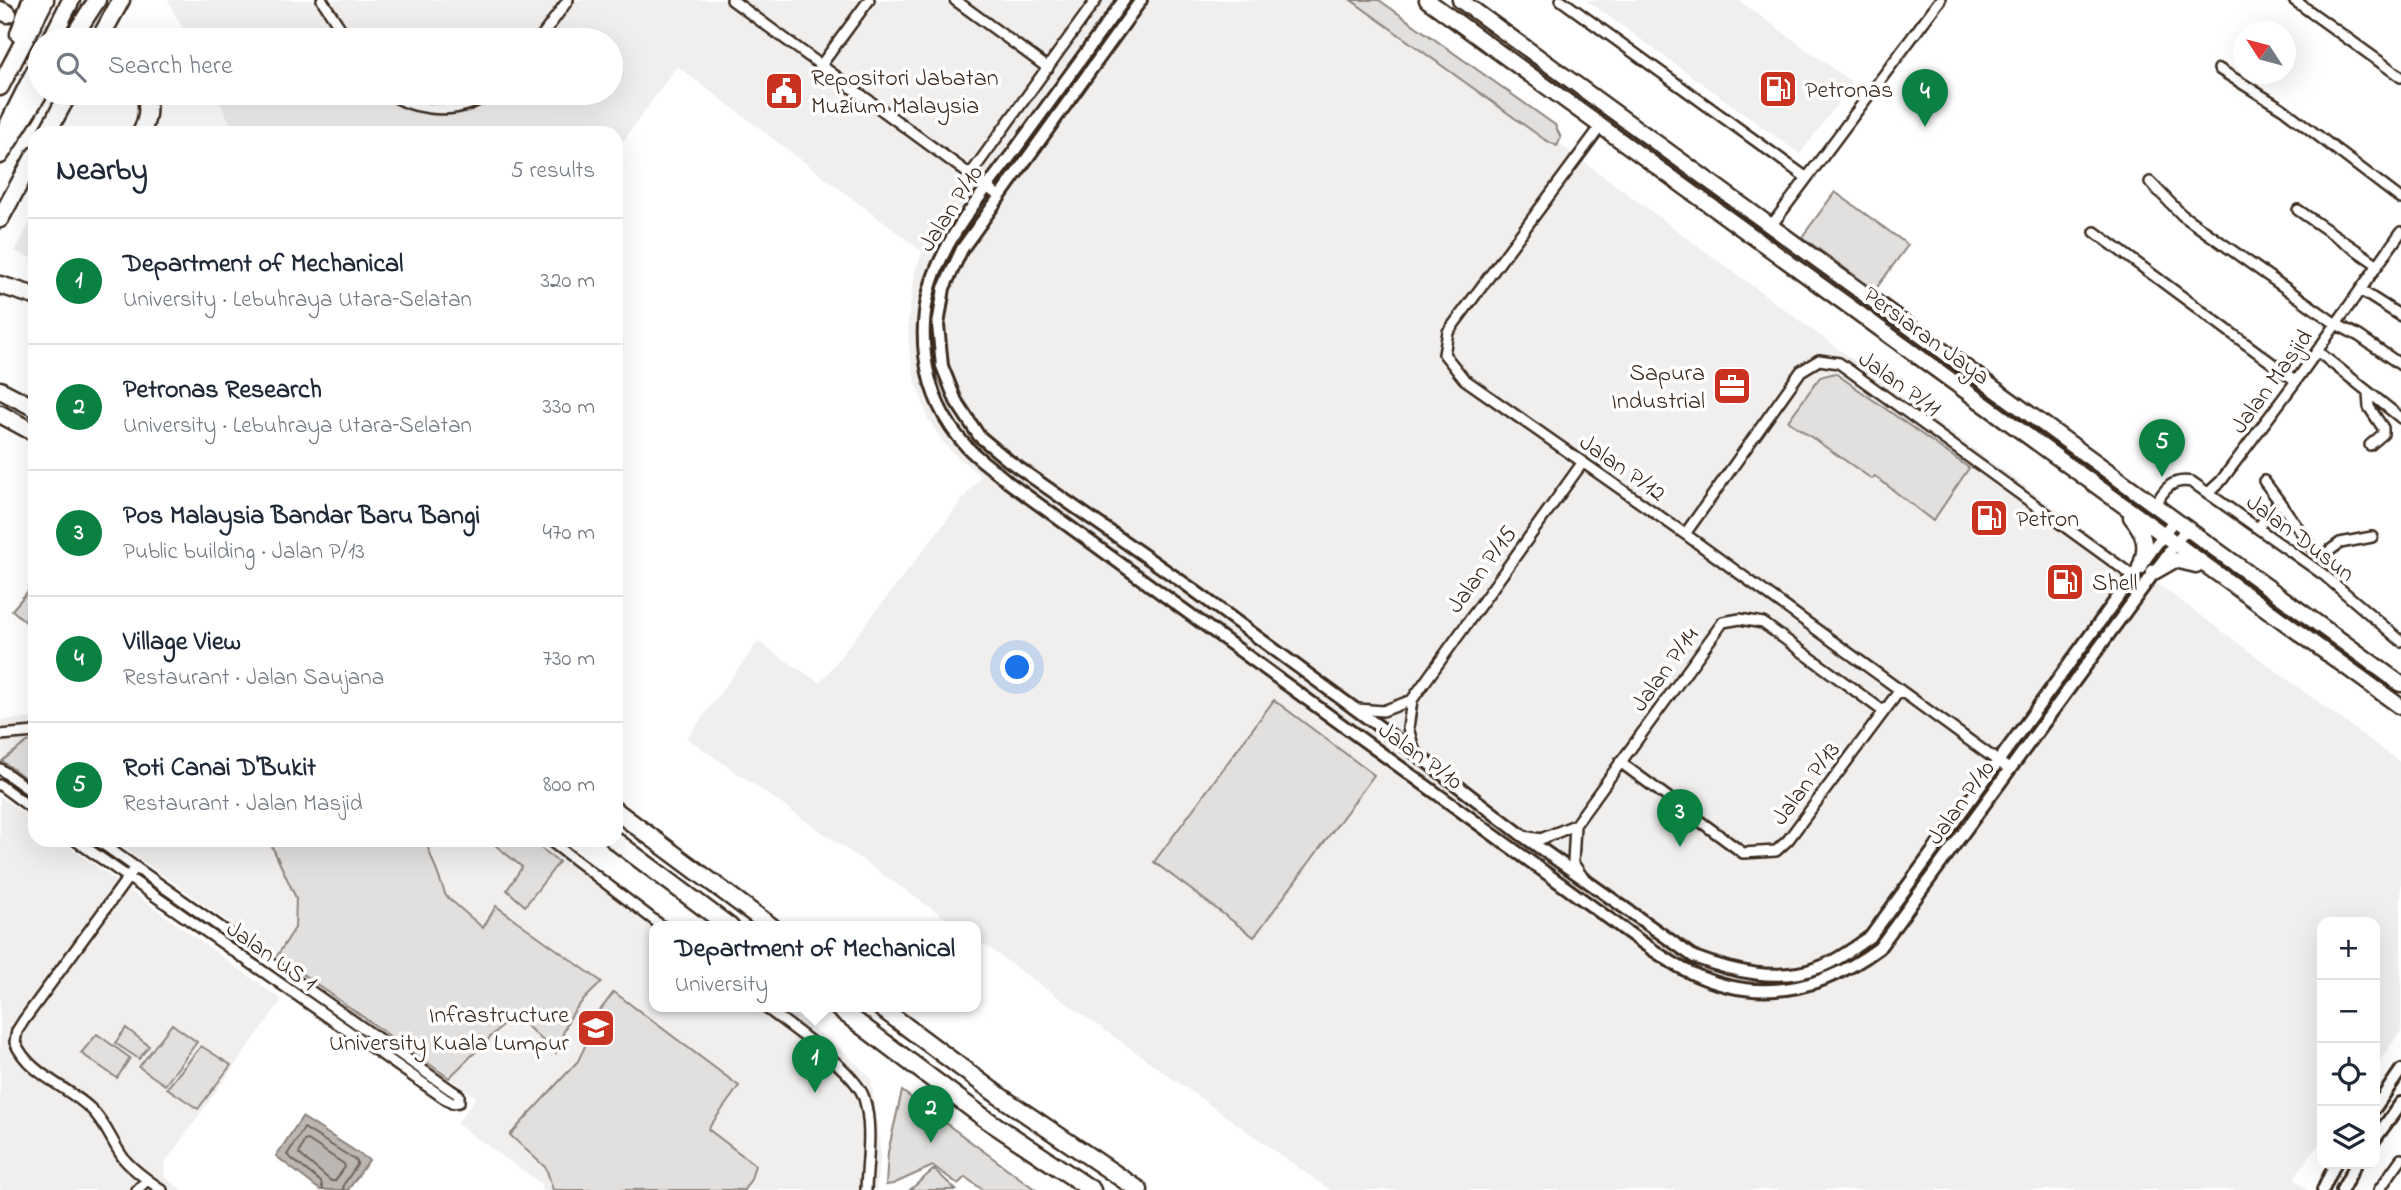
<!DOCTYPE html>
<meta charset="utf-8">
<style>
body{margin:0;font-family:"Indie Flower",sans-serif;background:#f2f2f3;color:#1f2937}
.controls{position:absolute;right:21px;bottom:21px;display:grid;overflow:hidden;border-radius:14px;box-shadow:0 7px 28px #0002}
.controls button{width:63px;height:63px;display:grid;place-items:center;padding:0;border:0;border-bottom:2px solid #e0e1e3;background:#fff;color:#1f2937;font:35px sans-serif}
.compass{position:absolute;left:2233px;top:21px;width:63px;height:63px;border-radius:50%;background:#fff;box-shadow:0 7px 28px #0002;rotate:306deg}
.you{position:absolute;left:1018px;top:668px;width:24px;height:24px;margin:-18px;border:5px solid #fff;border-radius:50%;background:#1a73e8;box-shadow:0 0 0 10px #1a73e833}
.badge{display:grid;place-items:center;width:46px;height:46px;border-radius:50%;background:#0b8043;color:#fff;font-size:23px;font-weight:700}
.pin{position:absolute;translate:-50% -58px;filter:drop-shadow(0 2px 4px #0008)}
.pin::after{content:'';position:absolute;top:37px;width:24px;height:21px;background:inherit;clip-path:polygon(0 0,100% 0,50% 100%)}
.popup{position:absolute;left:649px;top:921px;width:332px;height:91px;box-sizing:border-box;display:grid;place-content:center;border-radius:14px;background:#fff;filter:drop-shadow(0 2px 5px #0005);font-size:23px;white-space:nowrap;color:#747a83}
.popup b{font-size:26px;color:#1f2937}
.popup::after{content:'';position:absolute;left:50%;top:100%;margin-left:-14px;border:14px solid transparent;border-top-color:#fff}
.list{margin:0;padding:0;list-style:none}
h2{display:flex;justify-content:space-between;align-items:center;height:91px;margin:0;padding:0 28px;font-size:30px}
h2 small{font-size:23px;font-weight:400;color:#747a83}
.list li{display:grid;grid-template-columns:46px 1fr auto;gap:21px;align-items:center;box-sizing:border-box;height:126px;padding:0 28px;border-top:2px solid #e0e1e3}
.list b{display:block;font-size:26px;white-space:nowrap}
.list p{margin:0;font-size:23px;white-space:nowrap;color:#747a83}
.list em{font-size:23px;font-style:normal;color:#747a83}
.icon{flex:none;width:38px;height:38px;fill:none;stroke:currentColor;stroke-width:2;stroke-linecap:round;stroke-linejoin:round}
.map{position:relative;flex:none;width:2401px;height:1190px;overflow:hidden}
.search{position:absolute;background:#fff;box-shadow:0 7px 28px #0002;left:28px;top:28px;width:595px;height:77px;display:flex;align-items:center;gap:18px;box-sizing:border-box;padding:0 24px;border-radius:38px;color:#747a83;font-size:26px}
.panel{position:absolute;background:#fff;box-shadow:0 7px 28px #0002;left:28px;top:126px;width:595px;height:721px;border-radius:21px}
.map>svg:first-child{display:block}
.built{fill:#f1efee}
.green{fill:#e2e0de;stroke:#8e857e;stroke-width:2}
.water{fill:#bcb6b3;stroke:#887e77;stroke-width:2}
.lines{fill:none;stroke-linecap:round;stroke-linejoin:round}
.shore{stroke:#6f625a;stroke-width:2}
.motorway-tunnel{stroke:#d8d4d2;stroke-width:16;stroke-dasharray:16 8;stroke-linecap:butt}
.minor-casing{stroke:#3b2a1e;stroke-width:14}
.tertiary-casing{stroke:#3b2a1e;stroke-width:16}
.primary-casing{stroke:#3b2a1e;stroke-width:19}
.motorway-casing{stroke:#3b2a1e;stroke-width:21}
.minor{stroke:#fff;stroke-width:9}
.tertiary{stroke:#fff;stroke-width:10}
.primary{stroke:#fff;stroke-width:14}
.motorway{stroke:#fff;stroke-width:16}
.labels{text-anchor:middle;stroke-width:7;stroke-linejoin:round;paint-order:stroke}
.poi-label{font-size:24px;fill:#3b2a1e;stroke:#fff;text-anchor:start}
.street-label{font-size:24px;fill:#3b2a1e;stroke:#fff}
</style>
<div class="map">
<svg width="2401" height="1190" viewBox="0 0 2401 1190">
<rect width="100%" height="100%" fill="#fff"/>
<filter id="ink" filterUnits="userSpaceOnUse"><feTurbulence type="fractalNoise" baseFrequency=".0143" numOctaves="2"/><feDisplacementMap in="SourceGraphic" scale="14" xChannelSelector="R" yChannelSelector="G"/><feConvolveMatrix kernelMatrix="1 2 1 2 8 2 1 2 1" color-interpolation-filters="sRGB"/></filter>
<g filter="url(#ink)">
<path class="built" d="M168,0H1364L2401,763V1031L2375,1067V922H2322V1139L2294,1178L2308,1190H1330L976,939V927H958L687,738L758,642L820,683L981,476L956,456L942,441L928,419L914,376L909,348L908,321L915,270L923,252L677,66L616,151V133H235L215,93H611V40H188Z
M1586,0H1738L1853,83L1800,154Z
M35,213V260L15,251Z
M35,718V785L2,761L0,720Z
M0,796L35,822V840H60L282,1000L164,1164L165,1178L183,1190H0Z
M113,840H559L676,927H654V1007H784L841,1049L871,1078L881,1154L876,1190H540L543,1185L457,1124L476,1097Z"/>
<path class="green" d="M1351,0H1379L1555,125L1561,138L1557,146L1545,140Z
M1835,192L1908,245L1875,290L1802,237Z
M1835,373L1969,468L1933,521L1875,476L1872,479L1788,421L1820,377Z
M35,583V630L12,610Z
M1274,700L1374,775L1254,937L1154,862Z
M35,741V785L2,761L27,742Z
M269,840H425L446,896L483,928L496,906L602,982C572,1010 569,1014 556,1053L514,1014L449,1078L277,956L295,928L296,898Z
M489,840H530L559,862L525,906L507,890L522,867Z
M614,992L739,1086L708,1129L755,1165L751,1179L744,1190H553L546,1168L510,1135L578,1061L589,1038L595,1017Z
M172,1024L197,1042L165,1085L139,1067Z
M126,1028L149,1046L139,1059L115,1043Z
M97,1034L130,1058L117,1078L81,1053Z
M201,1046L231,1065L198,1109L167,1088Z
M902,1091L1036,1190H983L965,1177L958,1184L933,1166L893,1184L886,1185L888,1152Z
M934,1169L956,1190H910Z"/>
<path class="water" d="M302,1117L369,1160L348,1190H320L276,1156Z"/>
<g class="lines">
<path class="shore" d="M308,1140L344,1164L345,1167L335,1181H331L299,1154L304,1141Z
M323,1190L321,1182L287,1155L304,1128L357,1161V1165L344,1184L343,1190"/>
<path class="motorway-tunnel" d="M20,19L63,40"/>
<defs>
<path id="minor" d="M322,0L348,40
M732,0L999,196
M955,0L1048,68
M1561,0L1807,178
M2294,0L2401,77
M539,40L568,0
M821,65L869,0
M2219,69L2283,109L2401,199
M389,93C410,109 446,113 470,104C477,102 484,96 490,93
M1601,126L1448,332L1444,354L1464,379L1685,534L2010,770
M970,175L1096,0
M2150,182L2182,215L2336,324L2359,336L2401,365
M2298,210L2378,265
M1771,226L1940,0
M2095,232L2296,381
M2360,290L2401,316
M2317,351L2401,418
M2368,393L2369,407L2383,428V434L2370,445
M2264,481L2279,501
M2208,493L2221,481L2296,381L2401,232
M2154,506C2164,490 2171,478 2192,482L2324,575L2401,641
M2258,528L2279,501L2317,555L2321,557L2340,543L2372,537
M1685,534L1801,371L1819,360L1839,363L2133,576
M1357,709L1383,711L1412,700
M0,735L35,732
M1415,753L1408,728L1412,700L1583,462
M1620,762L1743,853L1776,851L1788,840L1900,690
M0,769L35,794
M0,785L35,811
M1575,825L1573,863L1582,876
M1523,836L1541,839L1575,825L1723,622L1740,619L1763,623L1883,711
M75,840L444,1098L452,1103L459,1102V1095L451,1090L97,840
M549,840L663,927
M135,868L24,1020L17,1031L15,1042C28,1074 67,1086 91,1109C106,1123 112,1143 124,1159C135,1172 149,1181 162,1190
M765,1007C789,1026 856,1071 864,1098C873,1128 867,1160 866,1190
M137,1190L147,1180
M2379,1190L2401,1159"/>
<path id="tertiary" d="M1124,0C1087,51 1049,103 1012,154C989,185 959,221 943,255C911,317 919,396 967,447C979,460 995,470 1008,482L1601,913C1627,931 1662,959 1689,972C1757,1005 1820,992 1879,948L2186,529
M1141,0L962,249L944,288L938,325L942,366L956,401L979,436L1009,461L1188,586L1415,753L1523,836L1694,957C1734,972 1778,983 1820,967C1839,960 1855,947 1871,936L2174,520
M2375,1108L2401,1070
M2375,1139L2401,1103
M2323,1190L2335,1164
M2342,1190L2356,1164"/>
<path id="primary" d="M1427,0L2401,707
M1460,0L2401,684
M2131,517C2145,534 2148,546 2140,567
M2154,572L2175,560L2196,565"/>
<path id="motorway" d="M0,10L8,14
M19,34L31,0
M51,40L71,0
M71,40L97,0
M99,40L121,0
M0,87L45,0
M47,133L69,93
M141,133C148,119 149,108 145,93
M0,141L40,61
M0,155L40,91
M0,219L35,155
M0,285L35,296
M0,390L35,408
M0,414L35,433
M616,811L772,927
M614,840L730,927
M837,1007L983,1117L1092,1190
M880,1007L998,1095L1139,1190"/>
</defs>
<use href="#minor" class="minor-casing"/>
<use href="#tertiary" class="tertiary-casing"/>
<use href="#primary" class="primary-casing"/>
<use href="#motorway" class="motorway-casing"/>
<use href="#minor" class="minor"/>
<use href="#tertiary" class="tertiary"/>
<use href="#primary" class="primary"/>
<use href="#motorway" class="motorway"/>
</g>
</g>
<defs>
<symbol id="fuel-square" viewBox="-11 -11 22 22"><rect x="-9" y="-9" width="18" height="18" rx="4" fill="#c8321e" stroke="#fff"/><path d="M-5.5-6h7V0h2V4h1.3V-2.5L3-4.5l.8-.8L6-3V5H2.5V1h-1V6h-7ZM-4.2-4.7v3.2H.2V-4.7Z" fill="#fff"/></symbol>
<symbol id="civic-square" viewBox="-11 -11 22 22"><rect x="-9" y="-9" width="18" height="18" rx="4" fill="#c8321e" stroke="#fff"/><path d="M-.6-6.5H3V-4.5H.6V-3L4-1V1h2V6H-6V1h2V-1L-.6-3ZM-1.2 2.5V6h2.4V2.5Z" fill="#fff"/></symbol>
<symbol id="office-square" viewBox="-11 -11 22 22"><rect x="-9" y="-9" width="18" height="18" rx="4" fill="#c8321e" stroke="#fff"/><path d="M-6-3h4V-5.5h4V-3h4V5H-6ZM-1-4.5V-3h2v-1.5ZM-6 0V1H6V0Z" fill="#fff"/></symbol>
<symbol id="university-square" viewBox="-11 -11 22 22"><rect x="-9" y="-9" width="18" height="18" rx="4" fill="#c8321e" stroke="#fff"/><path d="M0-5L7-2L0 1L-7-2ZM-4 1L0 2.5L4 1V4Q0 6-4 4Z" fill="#fff"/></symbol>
</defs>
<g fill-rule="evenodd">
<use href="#fuel-square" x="1756" y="67" width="44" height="44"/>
<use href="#civic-square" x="762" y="69" width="44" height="44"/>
<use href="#office-square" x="1710" y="364" width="44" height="44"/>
<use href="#fuel-square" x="1967" y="496" width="44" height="44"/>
<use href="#fuel-square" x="2043" y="560" width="44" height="44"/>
<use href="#university-square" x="574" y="1006" width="44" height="44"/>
</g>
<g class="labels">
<g class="poi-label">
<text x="811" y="85">Repositori Jabatan<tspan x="811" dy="28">Muzium Malaysia</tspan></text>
<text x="1805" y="97">Petronas</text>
<text x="1705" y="380" text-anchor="end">Sapura<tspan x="1705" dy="28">Industrial</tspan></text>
<text x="2016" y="526">Petron</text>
<text x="2092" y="590">Shell</text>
<text x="569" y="1022" text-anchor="end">Infrastructure<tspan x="569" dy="28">University Kuala Lumpur</tspan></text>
</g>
<g class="street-label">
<text transform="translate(950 208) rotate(-57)" y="8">Jalan P/10</text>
<text transform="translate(1927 335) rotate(36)" y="8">Persiaran Jaya</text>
<text transform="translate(2271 381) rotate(-54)" y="8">Jalan Masjid</text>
<text transform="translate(1900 383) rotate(36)" y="8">Jalan P/11</text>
<text transform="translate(1623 467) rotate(35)" y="8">Jalan P/12</text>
<text transform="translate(2301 537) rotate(37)" y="8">Jalan Dusun</text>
<text transform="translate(1481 569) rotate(-54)" y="8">Jalan P/15</text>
<text transform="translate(1664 669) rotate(-54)" y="8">Jalan P/14</text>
<text transform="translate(1421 755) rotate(36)" y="8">Jalan P/10</text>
<text transform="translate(1805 783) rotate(-53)" y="8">Jalan P/13</text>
<text transform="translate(1960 802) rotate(-54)" y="8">Jalan P/10</text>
<text transform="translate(272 955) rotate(35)" y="8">Jalan US 1</text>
</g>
</g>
</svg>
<div class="controls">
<button>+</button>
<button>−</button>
<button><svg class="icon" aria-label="locate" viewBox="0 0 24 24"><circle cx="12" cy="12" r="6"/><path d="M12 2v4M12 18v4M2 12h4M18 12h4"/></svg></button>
<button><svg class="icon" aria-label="layers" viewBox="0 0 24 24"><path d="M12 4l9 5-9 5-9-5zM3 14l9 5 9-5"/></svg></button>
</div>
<svg class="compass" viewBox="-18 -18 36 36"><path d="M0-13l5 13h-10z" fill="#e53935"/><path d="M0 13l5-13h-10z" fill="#747a83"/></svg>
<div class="you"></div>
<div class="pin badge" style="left:815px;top:1093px">1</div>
<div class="popup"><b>Department of Mechanical</b>University</div>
<div class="pin badge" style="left:931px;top:1143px">2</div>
<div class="pin badge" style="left:1680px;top:847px">3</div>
<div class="pin badge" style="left:1925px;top:127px">4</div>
<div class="pin badge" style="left:2162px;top:477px">5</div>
<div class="search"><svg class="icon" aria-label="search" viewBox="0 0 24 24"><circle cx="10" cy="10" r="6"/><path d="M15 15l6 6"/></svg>Search here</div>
<section class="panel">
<h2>Nearby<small>5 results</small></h2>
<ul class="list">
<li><span class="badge">1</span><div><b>Department of Mechanical</b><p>University · Lebuhraya Utara–Selatan</p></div><em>320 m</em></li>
<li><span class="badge">2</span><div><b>Petronas Research</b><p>University · Lebuhraya Utara–Selatan</p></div><em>330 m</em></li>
<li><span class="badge">3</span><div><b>Pos Malaysia Bandar Baru Bangi</b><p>Public building · Jalan P/13</p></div><em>470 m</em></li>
<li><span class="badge">4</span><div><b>Village View</b><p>Restaurant · Jalan Saujana</p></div><em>730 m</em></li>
<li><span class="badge">5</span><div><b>Roti Canai D'Bukit</b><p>Restaurant · Jalan Masjid</p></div><em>800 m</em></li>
</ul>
</section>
</div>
